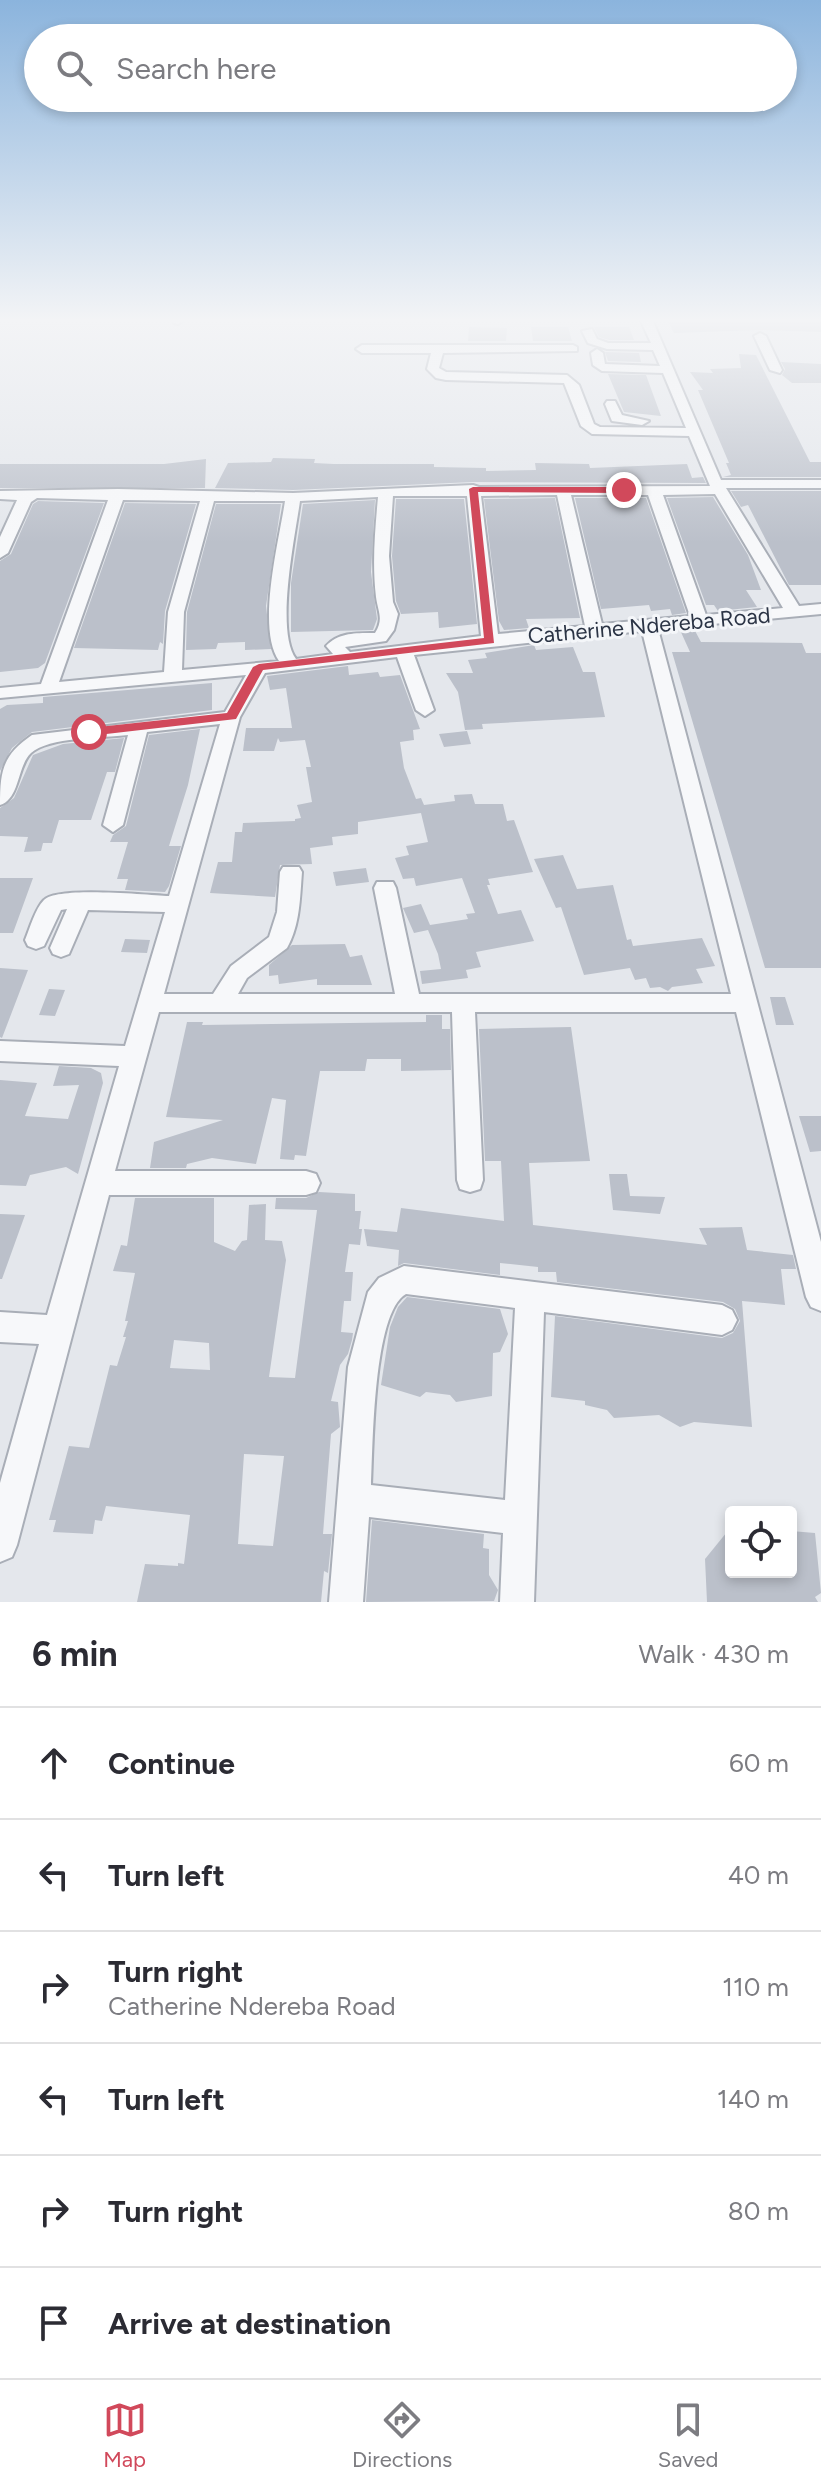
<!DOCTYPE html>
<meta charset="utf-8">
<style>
body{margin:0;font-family:Figtree,sans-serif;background:#f7f7f7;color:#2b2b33}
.controls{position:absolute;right:24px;bottom:24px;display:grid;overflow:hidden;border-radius:8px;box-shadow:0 4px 12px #0003}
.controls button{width:72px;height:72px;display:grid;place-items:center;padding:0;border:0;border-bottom:2px solid #e1e1e2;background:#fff;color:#2b2b33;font:40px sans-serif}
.stop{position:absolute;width:24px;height:24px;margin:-18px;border:6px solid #d1495b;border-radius:50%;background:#fff}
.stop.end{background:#d1495b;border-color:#fff;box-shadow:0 2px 8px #0008}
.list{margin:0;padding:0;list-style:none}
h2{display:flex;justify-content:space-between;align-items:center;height:104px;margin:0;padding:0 32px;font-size:34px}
h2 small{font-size:26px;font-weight:400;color:#7c7c81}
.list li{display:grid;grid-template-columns:52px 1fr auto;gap:24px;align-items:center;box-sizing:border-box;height:112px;padding:0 32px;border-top:2px solid #e1e1e2}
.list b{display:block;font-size:30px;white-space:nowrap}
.list p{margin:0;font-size:26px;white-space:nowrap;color:#7c7c81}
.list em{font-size:26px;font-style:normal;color:#7c7c81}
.icon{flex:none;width:44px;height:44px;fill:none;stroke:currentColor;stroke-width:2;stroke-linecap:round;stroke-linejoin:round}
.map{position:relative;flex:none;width:821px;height:1602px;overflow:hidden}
.search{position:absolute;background:#fff;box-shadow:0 4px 12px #0003;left:24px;right:24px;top:24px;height:88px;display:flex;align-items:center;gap:20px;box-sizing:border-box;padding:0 28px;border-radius:44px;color:#7c7c81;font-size:30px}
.sheet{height:776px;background:#fff}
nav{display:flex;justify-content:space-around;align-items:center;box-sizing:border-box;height:112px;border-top:2px solid #e1e1e2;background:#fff;font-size:22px;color:#7c7c81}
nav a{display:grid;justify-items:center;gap:4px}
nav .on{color:#d1495b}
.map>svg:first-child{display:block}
.building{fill:#bbc0ca;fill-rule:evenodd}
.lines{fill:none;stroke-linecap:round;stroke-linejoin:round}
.minor-casing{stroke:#a9aeb7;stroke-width:4}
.minor{fill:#f7f8fa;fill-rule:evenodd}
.route{fill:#d1495b}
.labels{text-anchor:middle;stroke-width:6;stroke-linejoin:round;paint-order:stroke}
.street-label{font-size:22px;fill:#2b3445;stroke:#f4f6f9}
</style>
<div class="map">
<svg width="821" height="1602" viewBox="0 0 821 1602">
<rect width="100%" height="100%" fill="#e4e7ec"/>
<path class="building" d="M667,319H821V332L759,330L674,333Z
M469,327L507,328L506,341H468Z
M531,327H568L572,341H533Z
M594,327H629L634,340H609L599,337Z
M605,352L639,353L641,362L608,361Z
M739,354L756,355L810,462H821V477H723L731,475L726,463H729L698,390H703L690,372L713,373L710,369L741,368Z
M781,362L821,364V383H792L782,375L785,369Z
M608,374L646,375L661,416L624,412Z
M273,458L315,459L314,463L334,464H434V467L486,468V471L536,470L535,463L589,464L590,468L687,464L692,478L703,477L706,483L473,482L293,490L215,488L228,463L271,462Z
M206,459L205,488H0V464H164Z
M731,491H821V585H789L748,505L741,507Z
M713,497L748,555L761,590H746L757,607L718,611L714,605H706L667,498Z
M555,498L580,618L526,619L529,628L504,630L499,621L484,499Z
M575,498H646L686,613L672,615L670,609L651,611L649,605L601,609Z
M396,499H464L477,624L439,628L438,612L401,614L396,601L392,556Z
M375,500L371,572L377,619L373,630L291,632V583L303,504Z
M38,501L104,503L45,663L38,668L0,672V561L11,554L33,504Z
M125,503L196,504L165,611L163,644L160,642L158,650L74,648Z
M216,504H281L266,606L271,649L245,650V642L218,643L216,649L186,650L187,612Z
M694,629L701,642L802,643L806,653H821V968H765L672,652H690L680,630Z
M534,645L536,650L573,647L583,672H595L605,717L482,724L483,729L465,730L458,692L446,673H473L468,660L487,658L485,653Z
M348,666L349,675L378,672L380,677L400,675L420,729L413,730L414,740L400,742L404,768L416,799L421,798L424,805L455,801L454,795L472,794L475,804H503L507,821L514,820L533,872L488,879L490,885H487L498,914L521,910L534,941L476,952L481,967L466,970L468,978L422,984L420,971L441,969L438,954L428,930L414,933L403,908L421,904L430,925L468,919L466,914L475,913L462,878L416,886L414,878L403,879L395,858L409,855L406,846L428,842L421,813L358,822V834L332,837L333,845L310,848L312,864L280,865L275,897L210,893L218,862H232L235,832H242L243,823L295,821V819L301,818L297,805L312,802L306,767H311L305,740L280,742L278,738L274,751H243L246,728H292L286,688L270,690L267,676Z
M212,683V710L32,732L12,748L0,771V709L7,705L43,703V697Z
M200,729L188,785L169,846H181L169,886L165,892L125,890L128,879H117L128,842H110L113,835L126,826L149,735Z
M467,731L471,744L444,747L439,734Z
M124,738L115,772H107L91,820H59L52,843H43L41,851L24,852L28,837L0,836V808L14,798L33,755L63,744Z
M563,855L577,889L613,885L627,940L631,939L633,946L702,938L715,966L696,969L703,983L672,987L668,991L660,987L650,988L646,978L635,980L630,968L584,975L561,907L556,908L534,859Z
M366,868L369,882L336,886L333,872Z
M0,878H33L13,933H0Z
M125,939L150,940L147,953L121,952Z
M345,944L350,957L362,955L372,985H317V979L279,984L278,975L269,976V965L292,945Z
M0,968L28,970L2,1038L0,1037Z
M49,989L65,990L55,1016L39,1015Z
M770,997H785L794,1025H776Z
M426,1015H442V1029H450L451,1070L401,1071V1059H367L365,1071H320L306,1156L295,1155L294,1160L280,1159L286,1100L272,1098L256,1164L212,1158L187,1164L186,1168H150L154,1142L223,1120L166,1117L187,1022H203L202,1025L426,1022Z
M571,1027L590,1161L529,1163L533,1225L707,1245L699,1228L742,1227L747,1250L793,1255L796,1269H781L785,1305L742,1301L752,1427L694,1422L680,1427L659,1415L614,1418L607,1410L585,1405V1401L551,1397L555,1316L722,1338L733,1333L740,1321L735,1309L723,1302L557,1282L556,1272H538V1267L500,1263V1275L404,1263L398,1266L399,1250L367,1246L364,1229L397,1232L401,1208L504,1221L501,1161H485L479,1029Z
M59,1066L91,1068L101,1073L103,1083L78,1174L66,1167L30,1175L26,1186L0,1185V1080L37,1083L25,1116L68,1119L79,1085L53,1086Z
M799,1116H821V1151L810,1152Z
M609,1174H627L630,1196L665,1197L660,1214L613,1210Z
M319,1192L355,1194V1211H361L359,1229H362L360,1245L349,1244L345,1272H353L351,1301H344L341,1332L353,1333L352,1340L348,1354L340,1365L331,1401L338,1402L340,1427L331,1434L323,1534H332L328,1573L324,1571L321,1602H137L145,1564L178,1566V1563L184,1564L190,1515L106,1506L102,1521L95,1520L93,1534L53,1532L56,1520H49L69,1446L89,1448L110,1365L117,1366L126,1337H123L128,1321H125L135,1273L113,1271L121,1245L127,1246L135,1198H214V1242L235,1251L242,1241L247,1240L249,1205L266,1204L265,1240L282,1241L286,1260L269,1377L295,1378L317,1210L275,1209L276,1198H306ZM174,1340L209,1343L210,1370L170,1368ZM244,1454L284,1456L273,1546L238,1544Z
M0,1214L25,1215L2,1279H0Z
M407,1297L500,1309L508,1334L500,1352L493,1353L492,1396L456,1402L450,1395L426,1392L420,1397L381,1385L390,1327L398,1307Z
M372,1520L484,1534L483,1548L489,1549V1575L498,1590L494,1601L366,1602Z
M731,1527V1572H791V1531L815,1533L821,1593L815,1597L818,1602H707L705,1559Z"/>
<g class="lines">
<defs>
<path id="minor" d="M174,319H186L178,324L174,323Z
M640,319H652L721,480H821V488H726L799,606L821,604V614L658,629L821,1242V1311L811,1307L806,1297L736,1012H475L483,1180L480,1189L470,1192L460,1189L457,1180L452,1012H159L115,1171H306L316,1174L320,1183L316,1192L306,1195H109L17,1545L12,1557L0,1562V1483L39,1344L0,1342V1312L47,1315L119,1066L0,1061V1041L125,1046L165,912L88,910L69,954L61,957L53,954L50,948L67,909L61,910L44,946L36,949L28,946L25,940C30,928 35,909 44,900C57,886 147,895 169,896L220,724L147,732L123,825L113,832L103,825L128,735C102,738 49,737 31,753C17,766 20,799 0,805C0,770 3,755 32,735L225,712L246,675L0,698V688L41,684L108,500L37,498L31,502L8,553L0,558V537L17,500L0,499V491L118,489L293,493L473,485L479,487L710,486L689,436L592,434L581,426L564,383L446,380L436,378L427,369L431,353H362L356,349L362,345H573L577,347V351L443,353L439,368L446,372L567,375L579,385L594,424L600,427L686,428L663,373L602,371L593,365L591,353L597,349L603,353L605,364L660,366L653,350L607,349L588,343L582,331L592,329L597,339L608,343H651ZM715,494L783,608L706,615L663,495ZM557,495L585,626L498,634L481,496ZM571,495H648L690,616L602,624ZM393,496H467L481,636L350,652L345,647L386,641L394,630L398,614L393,602L389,556ZM378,497C375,531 372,563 376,597C378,612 384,619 375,633C357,633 339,632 326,646L333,654L296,659C275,631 295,537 300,501ZM123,500L200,501L168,612L164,672L59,682ZM214,501H285C279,541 256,628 279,661L182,670L184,612ZM642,631L731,994H419L396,888L393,882H377L374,888L395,994H238L247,978L287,948C300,925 300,898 302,872L299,867H283L280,872L277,912L269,937L231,966L213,994H164L240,717L265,673L397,657L416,710L425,716L434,710L414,655Z
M760,333L766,336L782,370L780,373L770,370L754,336Z
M607,401H615L622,415L649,421L642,425L612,421L605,404Z
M404,1266L722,1305L732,1310L737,1320L732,1330L722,1335L544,1312L534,1602H500L503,1533L369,1517L363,1602H329L348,1367L368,1292L379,1278ZM406,1294L515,1308L505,1500L371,1485C373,1446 373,1312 406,1294Z"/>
</defs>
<use href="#minor" class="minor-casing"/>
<use href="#minor" class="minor"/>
</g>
<linearGradient id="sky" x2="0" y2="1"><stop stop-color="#8bb4dd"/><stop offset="0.59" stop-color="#f3f4f6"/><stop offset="1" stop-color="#f3f4f6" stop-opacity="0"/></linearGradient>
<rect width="821" height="543" fill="url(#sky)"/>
<path class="route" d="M473,487H624L629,490L624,493L478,492L494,643L263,670L236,719L89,736L83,732L89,728L227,713L253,667L259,664L484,638L469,489Z"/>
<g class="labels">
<g class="street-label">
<text transform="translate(649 625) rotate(-5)" y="8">Catherine Ndereba Road</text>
</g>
</g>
</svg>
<div class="controls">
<button><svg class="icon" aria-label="locate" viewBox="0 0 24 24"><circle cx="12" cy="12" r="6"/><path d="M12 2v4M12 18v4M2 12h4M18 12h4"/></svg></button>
</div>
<div class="stop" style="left:89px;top:732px"></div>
<div class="stop end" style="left:624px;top:490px"></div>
<div class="search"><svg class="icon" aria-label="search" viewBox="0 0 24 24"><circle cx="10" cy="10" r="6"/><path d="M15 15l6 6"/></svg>Search here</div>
</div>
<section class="sheet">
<h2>6 min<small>Walk · 430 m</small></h2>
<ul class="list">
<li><svg class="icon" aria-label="ahead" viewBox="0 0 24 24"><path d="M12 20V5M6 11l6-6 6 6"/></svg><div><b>Continue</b></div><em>60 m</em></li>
<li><svg class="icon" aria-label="left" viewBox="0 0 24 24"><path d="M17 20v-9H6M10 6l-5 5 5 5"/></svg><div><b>Turn left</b></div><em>40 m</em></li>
<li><svg class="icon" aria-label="right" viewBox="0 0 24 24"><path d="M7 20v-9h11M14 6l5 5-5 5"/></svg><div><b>Turn right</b><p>Catherine Ndereba Road</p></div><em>110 m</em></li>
<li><svg class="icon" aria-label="left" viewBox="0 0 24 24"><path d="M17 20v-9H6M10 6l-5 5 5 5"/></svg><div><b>Turn left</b></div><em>140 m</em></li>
<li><svg class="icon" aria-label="right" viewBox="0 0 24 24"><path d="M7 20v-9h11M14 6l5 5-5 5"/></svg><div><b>Turn right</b></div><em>80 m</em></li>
<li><svg class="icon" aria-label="arrive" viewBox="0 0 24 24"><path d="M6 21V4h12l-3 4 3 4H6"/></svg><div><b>Arrive at destination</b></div></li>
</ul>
</section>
<nav>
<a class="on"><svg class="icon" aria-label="map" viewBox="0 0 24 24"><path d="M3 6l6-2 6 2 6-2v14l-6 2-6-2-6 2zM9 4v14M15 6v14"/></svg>Map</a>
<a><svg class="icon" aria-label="directions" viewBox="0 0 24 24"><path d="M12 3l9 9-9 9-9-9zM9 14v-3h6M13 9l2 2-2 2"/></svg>Directions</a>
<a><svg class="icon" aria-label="saved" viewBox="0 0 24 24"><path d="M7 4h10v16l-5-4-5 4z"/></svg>Saved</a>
</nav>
